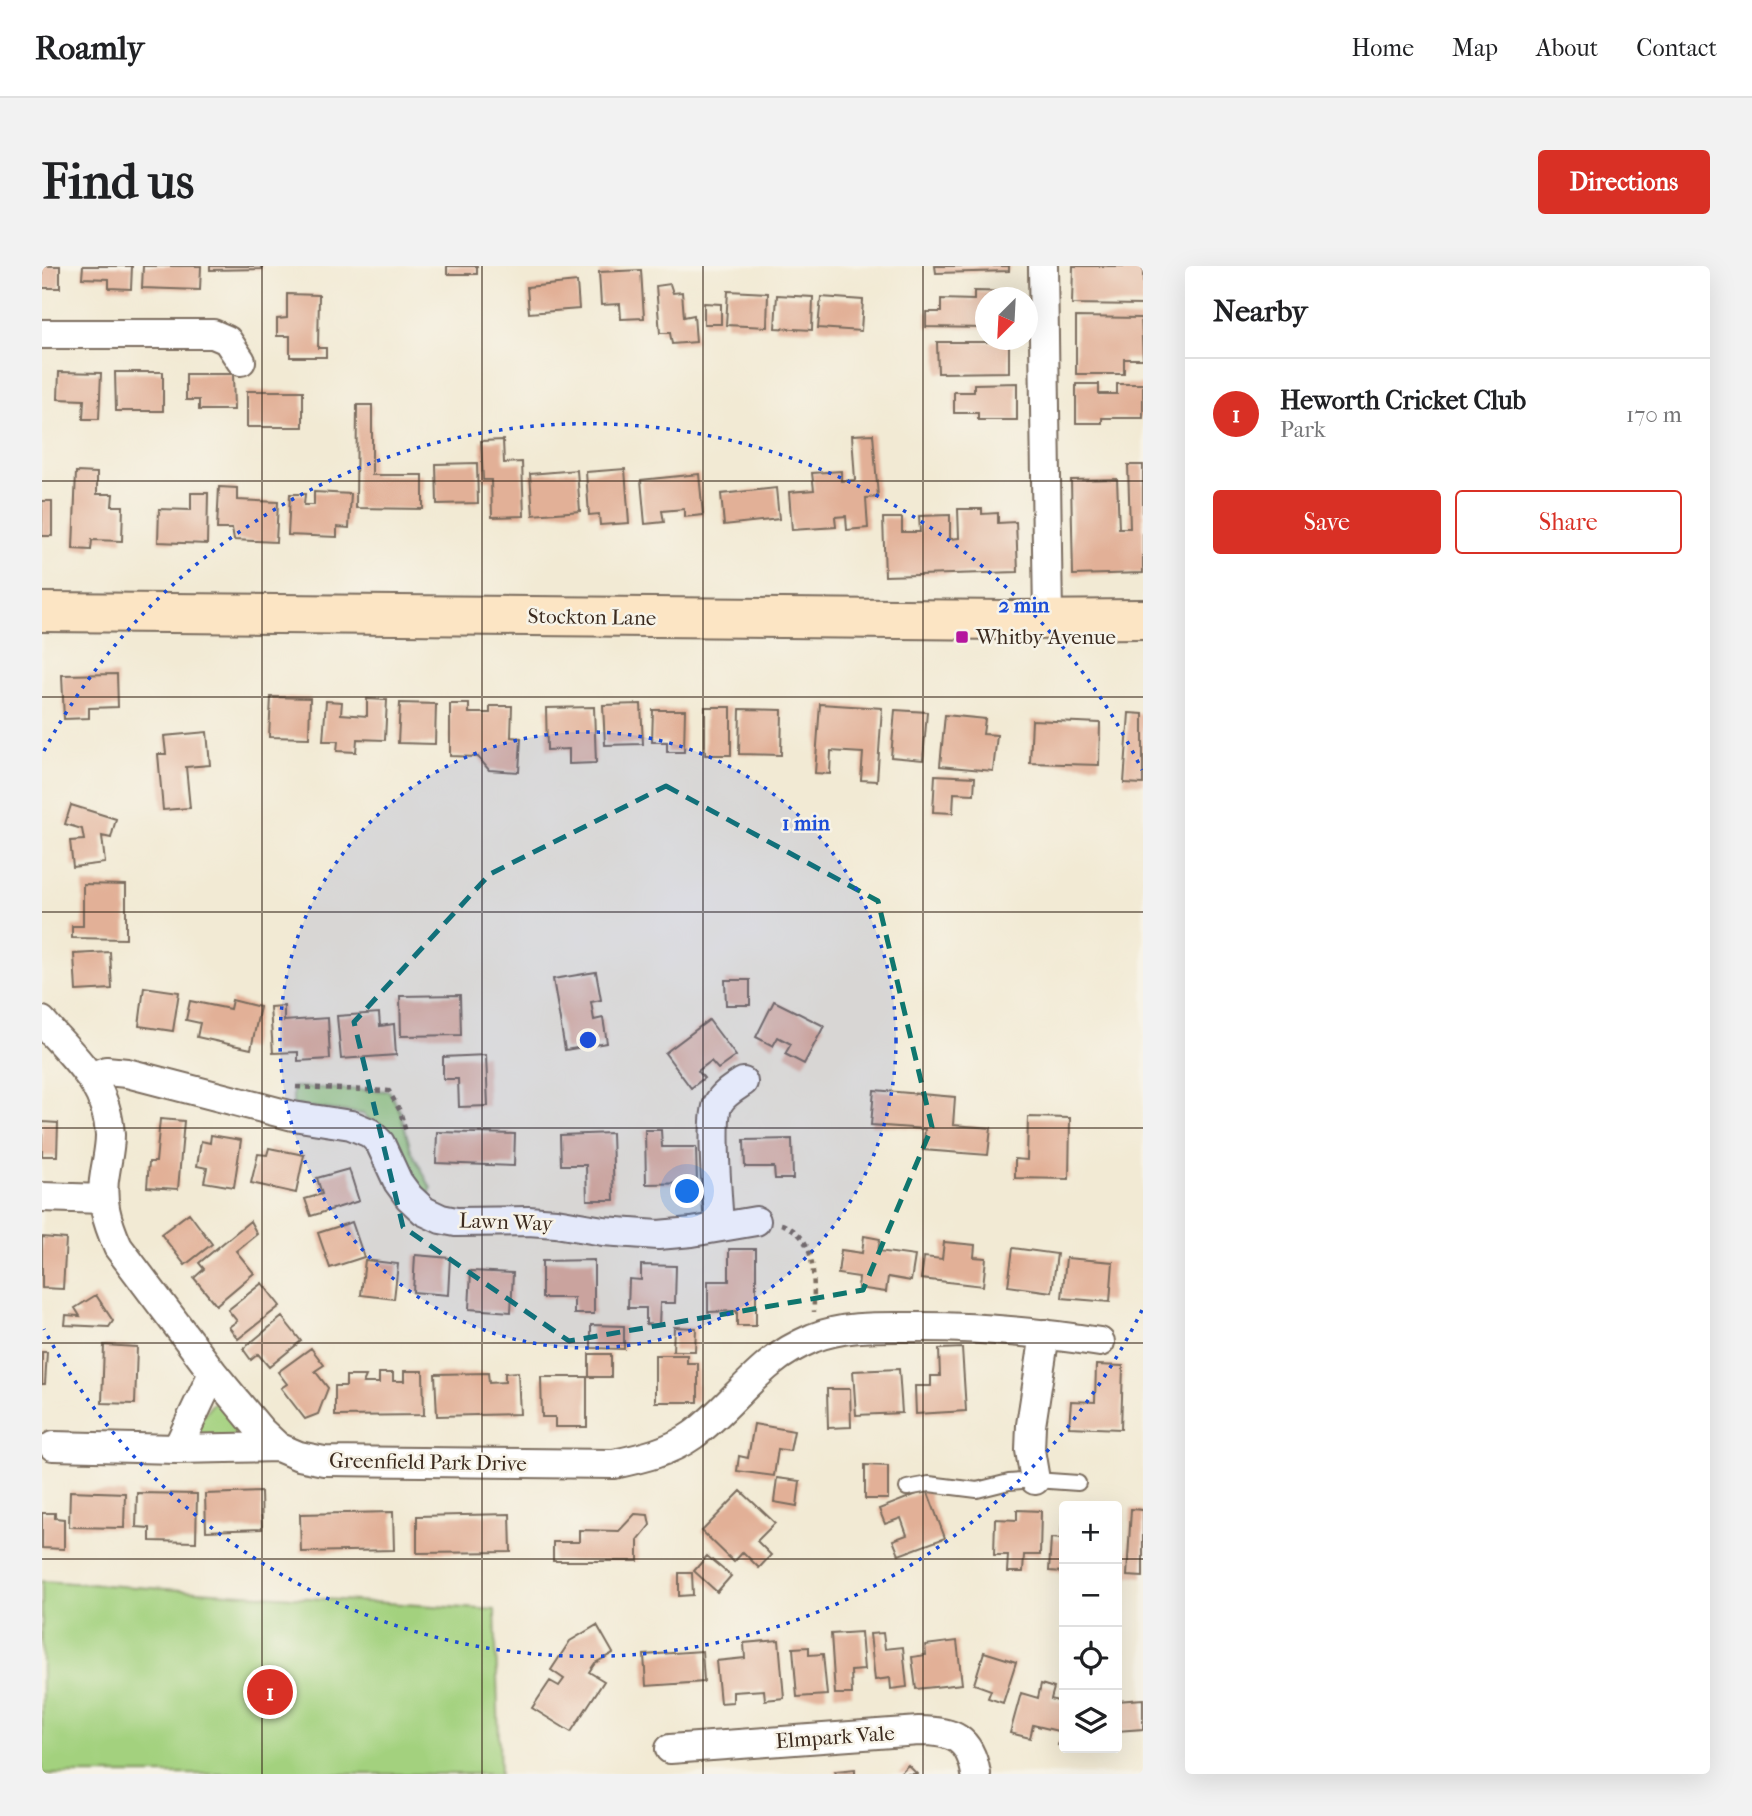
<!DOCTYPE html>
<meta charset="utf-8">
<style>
body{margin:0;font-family:"IM FELL French Canon",serif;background:#f2f2f2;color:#202124}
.controls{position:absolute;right:21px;bottom:21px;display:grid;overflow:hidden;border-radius:7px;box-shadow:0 7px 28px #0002}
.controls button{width:63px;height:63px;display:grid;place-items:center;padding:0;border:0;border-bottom:2px solid #e0e0e0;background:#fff;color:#202124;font:35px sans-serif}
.compass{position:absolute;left:933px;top:21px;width:63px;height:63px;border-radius:50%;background:#fff;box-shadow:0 7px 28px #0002;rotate:204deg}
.you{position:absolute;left:646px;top:926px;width:24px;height:24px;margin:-18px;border:5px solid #fff;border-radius:50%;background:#1a73e8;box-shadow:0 0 0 10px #1a73e833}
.badge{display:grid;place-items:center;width:46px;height:46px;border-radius:50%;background:#d93025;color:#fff;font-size:23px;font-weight:700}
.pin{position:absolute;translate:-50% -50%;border:4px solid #fff;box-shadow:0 2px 7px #0006}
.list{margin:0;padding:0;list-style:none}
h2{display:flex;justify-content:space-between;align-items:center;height:91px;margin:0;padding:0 28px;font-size:30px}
h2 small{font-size:23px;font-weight:400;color:#757577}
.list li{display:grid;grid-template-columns:46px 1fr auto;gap:21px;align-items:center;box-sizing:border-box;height:112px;padding:0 28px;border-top:2px solid #e0e0e0}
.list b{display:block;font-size:26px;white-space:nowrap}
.list p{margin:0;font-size:23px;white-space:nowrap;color:#757577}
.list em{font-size:23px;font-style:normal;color:#757577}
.actions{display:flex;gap:14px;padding:21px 28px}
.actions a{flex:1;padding:16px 0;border:2px solid #d93025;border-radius:7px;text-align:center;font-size:24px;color:#d93025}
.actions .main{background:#d93025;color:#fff}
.icon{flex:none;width:38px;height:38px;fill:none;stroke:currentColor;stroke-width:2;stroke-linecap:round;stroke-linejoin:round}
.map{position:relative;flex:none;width:1101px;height:1508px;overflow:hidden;border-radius:7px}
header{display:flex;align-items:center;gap:42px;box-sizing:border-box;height:98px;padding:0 35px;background:#fff;border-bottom:2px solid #e0e0e0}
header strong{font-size:33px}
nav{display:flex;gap:38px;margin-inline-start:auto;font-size:24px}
.intro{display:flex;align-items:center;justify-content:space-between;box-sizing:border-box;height:168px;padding:0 42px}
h1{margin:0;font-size:49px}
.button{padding:18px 32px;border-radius:7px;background:#d93025;color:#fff;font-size:24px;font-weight:700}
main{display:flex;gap:42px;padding:0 42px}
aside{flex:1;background:#fff;border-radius:7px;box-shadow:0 7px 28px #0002}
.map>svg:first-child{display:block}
.green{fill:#a3d17e;stroke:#6f7e4e;stroke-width:2}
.building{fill:#e2b097}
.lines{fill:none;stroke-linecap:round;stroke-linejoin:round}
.lane-casing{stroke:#7b6d5e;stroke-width:18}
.street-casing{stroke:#7b6d5e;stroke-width:32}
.secondary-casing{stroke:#7b6d5e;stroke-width:42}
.path{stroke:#7b6d5e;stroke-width:4.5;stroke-dasharray:5 5;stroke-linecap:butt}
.lane{stroke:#fff;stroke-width:14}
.street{stroke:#fff;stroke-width:28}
.secondary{stroke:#fce5c4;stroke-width:38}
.marked{fill:none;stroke:#0f766e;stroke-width:5;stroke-dasharray:14 9;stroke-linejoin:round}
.grid{fill:none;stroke:#3b2a1e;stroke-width:2;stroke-opacity:0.55}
.ring{fill:none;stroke:#1d4ed8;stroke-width:3.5;stroke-dasharray:3.5 7}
.poi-dot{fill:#b5179e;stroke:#f7f3e8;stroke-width:2.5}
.labels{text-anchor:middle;stroke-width:5;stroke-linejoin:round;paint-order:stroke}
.street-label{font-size:21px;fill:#3b2a1e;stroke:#f7f3e8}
.poi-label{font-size:21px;fill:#3b2a1e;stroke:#f7f3e8;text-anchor:start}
.centre{fill:#1d4ed8;stroke:#f7f3e8;stroke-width:3.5}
.ring-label{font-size:21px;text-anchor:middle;font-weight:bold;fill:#1d4ed8;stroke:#f7f3e8;stroke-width:5;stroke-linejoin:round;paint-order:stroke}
</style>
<header>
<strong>Roamly</strong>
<nav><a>Home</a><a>Map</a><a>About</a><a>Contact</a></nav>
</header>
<div class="intro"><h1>Find us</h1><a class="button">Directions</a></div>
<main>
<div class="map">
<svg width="1101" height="1508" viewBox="0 0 1101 1508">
<rect width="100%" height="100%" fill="#f7f3e8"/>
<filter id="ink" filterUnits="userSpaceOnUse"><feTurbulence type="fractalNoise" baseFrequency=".0143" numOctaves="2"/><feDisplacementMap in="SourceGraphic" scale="14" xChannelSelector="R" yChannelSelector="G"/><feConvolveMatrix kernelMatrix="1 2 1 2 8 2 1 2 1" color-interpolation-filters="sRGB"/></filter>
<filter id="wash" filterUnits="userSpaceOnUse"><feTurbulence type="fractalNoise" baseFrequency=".00686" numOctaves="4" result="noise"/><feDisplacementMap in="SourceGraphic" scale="28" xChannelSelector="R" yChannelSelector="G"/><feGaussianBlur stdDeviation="1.57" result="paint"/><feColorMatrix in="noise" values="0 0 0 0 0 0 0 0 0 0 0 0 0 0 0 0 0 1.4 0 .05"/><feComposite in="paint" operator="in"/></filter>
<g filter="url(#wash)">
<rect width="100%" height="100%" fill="#f2ead4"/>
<path class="green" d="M251,821L347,825L358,845L369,884L389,922L386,933L366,908L343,867L321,848L251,839Z
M178,1137L203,1164L202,1169L171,1176L149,1167L170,1138Z
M0,1315L453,1344L458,1508H0Z"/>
<g id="blocks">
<path class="building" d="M0,0H18V22H0Z
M41,0H90L89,23L67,22V13L40,12Z
M101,0H159L158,24L100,22Z
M168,0H220V3L168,4Z
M405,0H435V8H405Z
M893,0H967V5L894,7Z
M1031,0H1101V39L1030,38Z
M599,4L602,52L579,53L578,38L559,39L557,6Z
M535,16L537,43L487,47L485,21Z
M628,18L631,27L640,26L642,51L652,49L654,76L630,78L628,67H618L614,20Z
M686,25L726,27L725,61L684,59Z
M932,25L974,26L973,32H944V62L884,61V46H899V33L932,34Z
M245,28L277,29L276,82H284V91H248V70H235V53L245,52Z
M735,29L771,31L770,64L733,62Z
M779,31L821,34L819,65L776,62Z
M662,37L679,38V58H662Z
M1034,51L1099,52L1101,93H1082V108H1034Z
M895,76H967V106L896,107Z
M17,106L59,107L57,153H41L42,134L16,133Z
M73,106H121V145H74Z
M144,108H191L192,144H157V134H144Z
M975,117V154H936V147H912V126H932V118Z
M1034,118H1057V128H1075V118H1101V152H1060V157H1034Z
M205,125H261V161H205Z
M315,139H330V209H381V243L314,242Z
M831,168L836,231L824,232L826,262L805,264L804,250L793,251L794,261L750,264L747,226L772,224L770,207L799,205V215L813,214L810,169Z
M461,174L462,197L480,196L482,250L450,251L449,214H441L439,175Z
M435,197L436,237L395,238L394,198Z
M1086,199H1101V307L1031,309L1029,214L1075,213L1077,262H1088Z
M583,203L587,257L558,259L557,248L547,249L544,206Z
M535,204L538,245L491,249L488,208Z
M34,206L55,207V228H71L70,240H81L80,275L50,274L49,284L31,283Z
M657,208L661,249L642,251V243L620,245L622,256L603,258L599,214Z
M177,221L195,222V234L236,236L234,276L192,274L190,263H175Z
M734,222L737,253L682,259L679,228Z
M272,226L309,228L307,262L295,261V271L246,269L248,228H263L262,239H272Z
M149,227H166L165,278L116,276L117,243L149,244Z
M0,235H10V270H0Z
M916,243H940V248L956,247V257L974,256L976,306L843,310L841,252H860V266H878L877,250L908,249V273L917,272Z
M75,408L76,441L47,442V452L22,453L20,409Z
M229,431L268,432L267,472L227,471Z
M325,433L345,434L343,474L315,473L314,486L295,485L296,475H281L284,435L300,436L299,448L325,450Z
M358,437L394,438L393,478L356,477Z
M408,438H427V447H448V440H470L469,471L479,472L477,506L447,504L436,491L408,490Z
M599,438L601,478L563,479L561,439Z
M778,438L840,442L835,515L819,514L821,487L789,485L788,508L773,507Z
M552,441L554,497L527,498V483L505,484L504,442Z
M663,441H689V489H663Z
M698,443L740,444L739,489L697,488Z
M611,444H643L642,486H625V476H610Z
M853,444L885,446L881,494L849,491Z
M1087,447L1101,448V518L1082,517Z
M903,449L943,453L941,468L955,469L951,505L898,500Z
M990,454L1058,457L1057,499L988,497Z
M165,466L168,499L144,501L148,542L121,544L116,488H124L122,470Z
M893,509L933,511L932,528L912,527L911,547L891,546Z
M29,539L74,553L69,572L60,570L63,597L31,601L28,575L42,574L40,563L23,558Z
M41,618L84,619V673L30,672V660H41Z
M68,686L70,723L34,725L32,688Z
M554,706L559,734L549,736L552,754L561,752L565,777L523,784L511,713Z
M683,714H708V739H684Z
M102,721L137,726L131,765L97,760Z
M418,729L419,769L359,770L358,730Z
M190,734L218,741L209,783L155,771L158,757L144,754L148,735L188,743Z
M732,735L782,760L762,798L743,788L749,778L736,771L731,780L714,771Z
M242,740V755L286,752L288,793L256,795V786L231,787L228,741Z
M337,747L338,760L352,758L354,789L299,793L295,750Z
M667,754L694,790L676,803L669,795L656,805L662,812L649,822L623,787Z
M444,789L446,840L417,841L416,813H401V791Z
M832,824L913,831L911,859L949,862L946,889L881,884L883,863L829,859Z
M986,851L1028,852L1027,913L973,912V893L985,894Z
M118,853L142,855L136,923L105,921L107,896H114Z
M0,856L16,857L15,890H0Z
M603,864H619L620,881H654L655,917L604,918Z
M395,866L473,868L472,900L394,897Z
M570,867L572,934H545L544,899H519L518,869Z
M169,869L199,874L192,921L162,916L165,902L155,900L159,875L168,877Z
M750,873L751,913H733L732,901H703L702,874Z
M227,882L262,889L254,927L209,917L216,888L225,889Z
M307,903L317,935L269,950L263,933L280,928L275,912Z
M147,947L170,978L143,999L119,968Z
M208,955L215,968L194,985L212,1007L174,1039L152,1012L162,1003L157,997Z
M310,956L322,991L288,1002L276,967Z
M822,970L838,973L836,985L873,990L869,1015L846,1011L844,1026L816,1022L817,1011L796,1008L799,984L820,987Z
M0,971L24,973L21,1023L0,1022Z
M902,976L933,979L932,991L944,992L941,1020L879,1013L882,991L900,993Z
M971,982L1015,988L1010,1026L966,1020Z
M687,983H714V1060H695V1045L666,1046V1015H687Z
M373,989L408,992L406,1029L371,1026Z
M1024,992L1071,996L1068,1036L1020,1032Z
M323,994L356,998L352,1033L319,1029Z
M552,994V1048H532V1032H500V995Z
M599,999L634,1000L633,1037H618L617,1059L604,1058V1042H586L587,1013L599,1014Z
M429,1005L471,1007L469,1046L427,1043Z
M220,1017L238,1040L196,1073L187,1061L195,1055L186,1044Z
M54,1029L71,1055L67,1061L23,1059L24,1049L38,1050L33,1042Z
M240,1051L259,1075L227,1101L216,1088L209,1094L201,1083Z
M549,1059L582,1060V1083L549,1082Z
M632,1061L654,1062L653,1085H631Z
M62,1079L95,1081L93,1138L60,1137Z
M269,1082L282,1099L273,1105L286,1122L276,1148L263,1153L239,1122L245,1118L236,1106Z
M920,1082L924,1145L874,1148L873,1120H889V1110H898L897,1083Z
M0,1086H5L3,1118H0Z
M547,1088H569V1111H547Z
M613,1089H645V1097H656V1136H613Z
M1054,1099L1081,1100L1079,1163L1027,1161L1029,1135L1053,1136Z
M857,1103L860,1147L814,1149L811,1105Z
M362,1105H381L382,1149L293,1150V1120H304V1110H324L321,1117H337V1107H351V1115H362Z
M476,1106L478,1148L395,1150L393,1108L446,1107L447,1117L463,1116V1107Z
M499,1111H545V1161H513V1151H500Z
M785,1123H808L809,1161L786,1162Z
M712,1158L752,1165L748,1185L736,1183L732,1210L695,1205L697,1190L706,1192Z
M823,1199L846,1200V1233H823Z
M735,1212L758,1215L755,1240L732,1236Z
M885,1224L903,1272L857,1289L851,1274L865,1269L859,1252L843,1258L837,1243Z
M28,1225L83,1227L82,1262L27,1261Z
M699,1225L733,1257L715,1275L729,1289L717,1302L701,1286L692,1296L660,1265Z
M219,1226L220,1263L164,1265L163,1228Z
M95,1227L155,1228L154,1276L108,1275V1262L94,1261Z
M1089,1243L1101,1244V1311L1085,1310Z
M975,1244L999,1245L998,1289H982L981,1306H965L966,1289H952L953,1253L975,1254Z
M351,1246L352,1284L259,1286L258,1248Z
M0,1247H13V1252L22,1253V1283L0,1282Z
M468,1248L469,1286L375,1287V1250Z
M593,1248L606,1249L608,1259L596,1274V1295H511V1276H537V1264L577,1265Z
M1020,1257H1022V1306L1007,1305L1009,1272L1019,1273Z
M665,1290L689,1310L675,1326L652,1305Z
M637,1307H650L651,1329L637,1330Z
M555,1359L571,1387L553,1397L547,1406L562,1415L529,1466L490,1442L508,1415L517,1420L522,1413L509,1404L528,1375Z
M819,1366L822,1404L809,1405L810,1428H793L789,1368Z
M841,1367L843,1383L861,1381L865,1421L849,1423L848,1412L833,1414L828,1368Z
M737,1374L742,1432L723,1434L722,1424L691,1426V1436L678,1437L674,1395L703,1392L702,1377Z
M915,1375L920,1418L874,1423L870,1391L884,1389L883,1379Z
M767,1381V1389L781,1388L785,1429L755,1431L751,1382Z
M660,1385L662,1416L604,1420L602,1389Z
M942,1386L974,1396L961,1437L946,1432L949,1424L932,1418Z
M999,1418L1012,1422L1009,1433L1022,1437V1481L1016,1479L1020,1466L991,1459L988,1472L968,1467L979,1427L996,1432Z
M1101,1433V1463L1075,1465V1435Z
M866,1499L875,1508H857Z
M813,1503V1508H794L793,1505Z"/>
</g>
</g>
<g filter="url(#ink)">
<use href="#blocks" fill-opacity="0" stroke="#7b6d5e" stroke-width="2"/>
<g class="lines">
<defs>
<path id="lane" d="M865,1222L887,1218L935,1224L967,1216L993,1214L1036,1217"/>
<path id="street" d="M1001,0L1006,353
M0,68H171L185,74L199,95
M0,755C31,792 65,816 68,869C68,882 65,894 63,907C58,934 65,956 76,981L171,1107L219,1165L236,1181L257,1190L282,1195L572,1198C600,1192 627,1186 651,1169C680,1148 702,1118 730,1096C742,1086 757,1078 771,1072C801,1060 835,1061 866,1061C931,1060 994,1066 1058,1076
M50,810L64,805L85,807L251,850L309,859L328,867L338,877L356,916L367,931L382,945L399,953L414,956L486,955L514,957L561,965L616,969L650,966L714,955
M0,931L61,933
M677,961C676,937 668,856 676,838C681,828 692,822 701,816
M11,1180L135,1183L171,1107
M135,1183L236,1181
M993,1214L988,1184L989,1159L1003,1068
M628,1483L877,1465C911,1465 928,1472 934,1508"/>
<path id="secondary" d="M0,346L970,354L1101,353"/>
</defs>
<use href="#lane" class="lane-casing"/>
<use href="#street" class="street-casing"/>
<use href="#secondary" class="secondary-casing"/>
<path class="path" d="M254,821L347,825L358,845L364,866
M739,958C777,970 771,1014 772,1046"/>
<use href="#lane" class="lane"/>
<use href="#street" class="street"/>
<use href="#secondary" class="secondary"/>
</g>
</g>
<path class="marked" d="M624,520L836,635L890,861L821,1024L527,1075L361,961L312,756L448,608Z"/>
<path class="grid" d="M220,0V1508M440,0V1508M661,0V1508M881,0V1508M0,215H1101M0,431H1101M0,646H1101M0,862H1101M0,1077H1101M0,1293H1022M1075,1293H1101"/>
<circle cx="546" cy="774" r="308" fill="#1d4ed8" fill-opacity=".12"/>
<g class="ring">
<circle cx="546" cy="774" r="308"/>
<path d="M1100 1044A616 616 0 0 1 2 1063M2 485A616 616 0 0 1 1100 504"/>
</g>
<rect class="poi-dot" x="913" y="364" width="14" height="14" rx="3.5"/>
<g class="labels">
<g class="street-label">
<text transform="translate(550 351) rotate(1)" y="7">Stockton Lane</text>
<text transform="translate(464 956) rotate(2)" y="7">Lawn Way</text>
<text transform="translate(386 1196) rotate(1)" y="7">Greenfield Park Drive</text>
<text transform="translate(793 1471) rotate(-4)" y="7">Elmpark Vale</text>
</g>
<g class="poi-label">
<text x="934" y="378">Whitby Avenue</text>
</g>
</g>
<circle cx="546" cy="774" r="10" class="centre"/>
<g class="ring-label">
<text x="982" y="346">2 min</text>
<text x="764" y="564">1 min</text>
</g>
</svg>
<div class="controls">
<button>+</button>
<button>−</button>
<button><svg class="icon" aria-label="locate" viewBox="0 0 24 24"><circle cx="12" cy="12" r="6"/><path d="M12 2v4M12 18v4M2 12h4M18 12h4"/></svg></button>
<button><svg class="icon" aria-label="layers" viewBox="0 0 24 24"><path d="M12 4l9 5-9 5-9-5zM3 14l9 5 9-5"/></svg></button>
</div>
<svg class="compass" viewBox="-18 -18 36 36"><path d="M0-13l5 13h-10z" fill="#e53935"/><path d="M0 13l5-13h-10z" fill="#757577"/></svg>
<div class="you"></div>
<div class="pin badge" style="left:228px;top:1426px">1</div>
</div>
<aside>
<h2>Nearby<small></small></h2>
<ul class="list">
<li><span class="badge">1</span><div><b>Heworth Cricket Club</b><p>Park</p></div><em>170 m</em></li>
</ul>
<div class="actions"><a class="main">Save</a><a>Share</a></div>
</aside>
</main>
